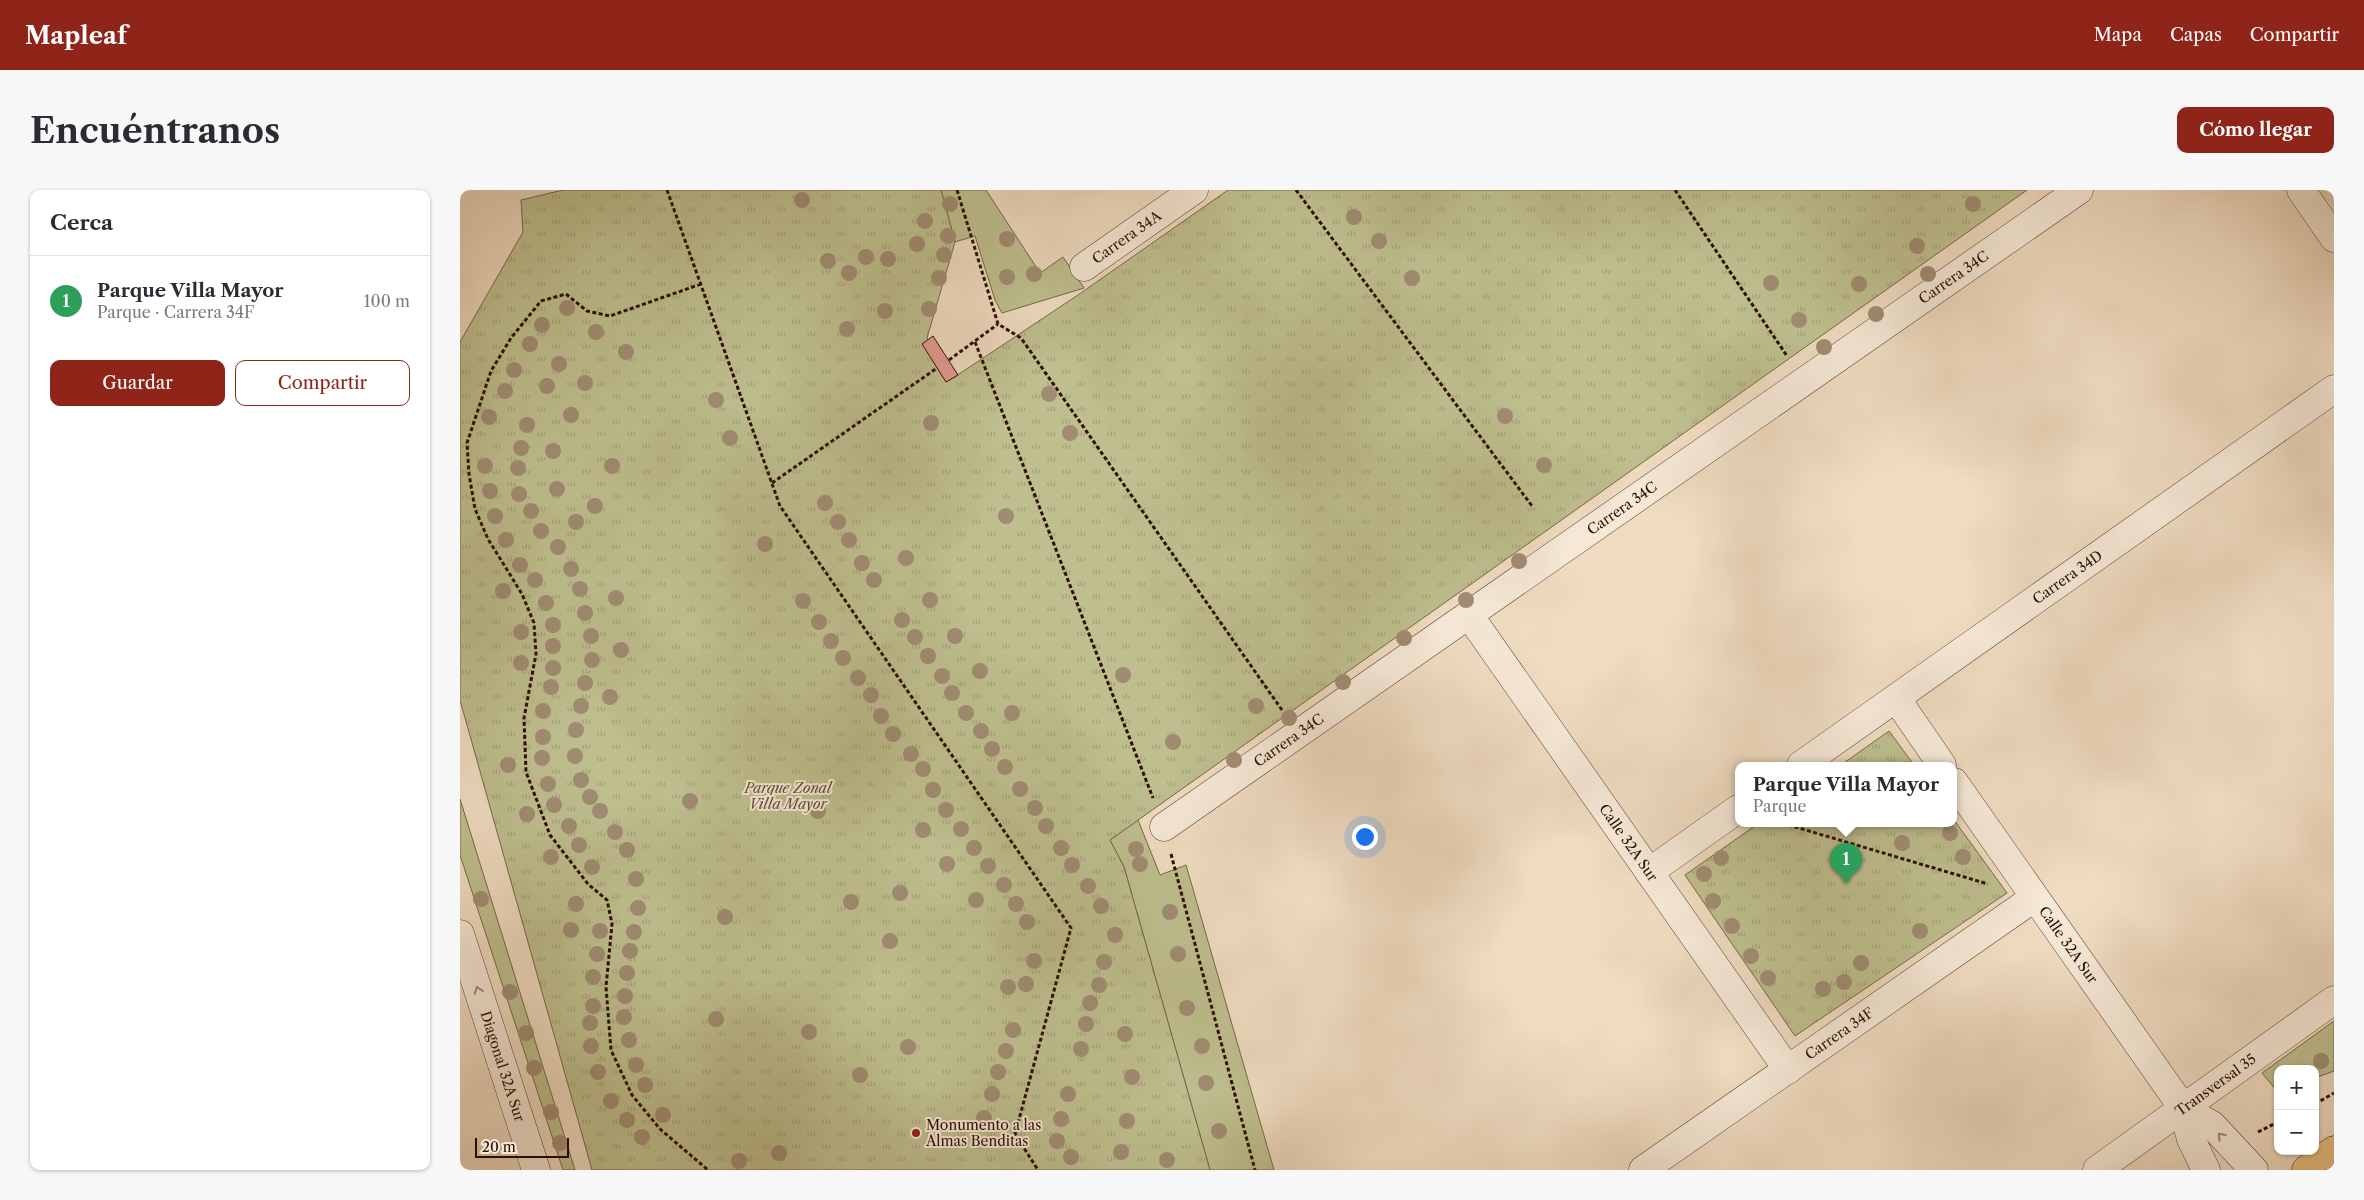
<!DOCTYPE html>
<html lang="es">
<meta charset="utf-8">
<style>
body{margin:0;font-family:"Libre Caslon Text",serif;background:#f7f7f7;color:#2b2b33}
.controls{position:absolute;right:15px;bottom:15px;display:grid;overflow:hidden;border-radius:10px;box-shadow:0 1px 4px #0004}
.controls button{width:45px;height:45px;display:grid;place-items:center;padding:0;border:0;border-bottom:1px solid #e1e1e2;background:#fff;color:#2b2b33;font:25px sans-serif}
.scale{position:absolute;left:15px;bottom:12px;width:94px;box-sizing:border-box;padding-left:5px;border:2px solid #2d0e01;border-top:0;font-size:14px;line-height:18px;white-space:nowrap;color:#2d0e01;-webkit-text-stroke:4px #f5e8d6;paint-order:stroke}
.you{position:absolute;left:904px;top:646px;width:18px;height:18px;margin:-12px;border:4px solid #fff;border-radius:50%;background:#1a73e8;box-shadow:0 0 0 8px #1a73e833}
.badge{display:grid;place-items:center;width:32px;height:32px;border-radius:50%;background:#8f2418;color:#fff;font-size:16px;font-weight:700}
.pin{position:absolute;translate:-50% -41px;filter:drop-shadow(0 1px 2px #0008)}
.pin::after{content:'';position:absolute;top:26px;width:18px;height:15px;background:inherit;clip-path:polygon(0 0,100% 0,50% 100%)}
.popup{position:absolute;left:1275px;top:572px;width:222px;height:65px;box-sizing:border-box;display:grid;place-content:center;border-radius:10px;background:#fff;filter:drop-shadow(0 1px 4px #0005);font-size:16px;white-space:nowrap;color:#7c7c81}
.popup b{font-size:19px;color:#2b2b33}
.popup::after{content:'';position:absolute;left:50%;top:100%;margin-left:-10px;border:10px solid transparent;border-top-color:#fff}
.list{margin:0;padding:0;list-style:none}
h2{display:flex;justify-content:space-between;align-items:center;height:65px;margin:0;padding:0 20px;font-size:21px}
h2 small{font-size:16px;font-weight:400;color:#7c7c81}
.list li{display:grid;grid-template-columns:32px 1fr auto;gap:15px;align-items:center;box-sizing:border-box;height:90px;padding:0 20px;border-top:1px solid #e1e1e2}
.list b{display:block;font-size:19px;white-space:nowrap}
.list p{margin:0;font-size:16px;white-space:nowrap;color:#7c7c81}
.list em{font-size:16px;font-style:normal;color:#7c7c81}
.actions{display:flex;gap:10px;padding:15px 20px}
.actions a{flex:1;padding:11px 0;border:1px solid #8f2418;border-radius:10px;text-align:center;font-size:18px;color:#8f2418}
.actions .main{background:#8f2418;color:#fff}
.map{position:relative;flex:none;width:1874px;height:980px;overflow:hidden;border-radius:10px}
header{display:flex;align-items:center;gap:30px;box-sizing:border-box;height:70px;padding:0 25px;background:#8f2418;color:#fff}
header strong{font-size:24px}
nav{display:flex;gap:28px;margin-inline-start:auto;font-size:18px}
.intro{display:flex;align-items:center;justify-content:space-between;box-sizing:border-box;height:120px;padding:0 30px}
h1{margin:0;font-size:35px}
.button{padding:12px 22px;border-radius:10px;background:#8f2418;color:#fff;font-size:18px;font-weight:700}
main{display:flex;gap:30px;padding:0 30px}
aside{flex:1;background:#fff;border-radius:10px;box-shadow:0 1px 4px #0004}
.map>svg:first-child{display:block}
.green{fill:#bebe8e;stroke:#766648}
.park{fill:url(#park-tufts);stroke:#766648}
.building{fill:#e29990;stroke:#2d0e01}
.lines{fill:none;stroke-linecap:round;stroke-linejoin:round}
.street-casing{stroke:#5e4131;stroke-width:29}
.highway-casing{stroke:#2d0e01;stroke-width:29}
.path{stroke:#2d0e01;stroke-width:3;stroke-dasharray:4 2.5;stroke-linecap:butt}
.street{stroke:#f5e8d6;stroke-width:28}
.highway{stroke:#e8be80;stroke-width:28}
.tree{fill:#a08c72}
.oneway{stroke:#9b8676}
.poi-dot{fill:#8f2418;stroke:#f5e8d6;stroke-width:2}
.labels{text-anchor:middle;stroke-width:4;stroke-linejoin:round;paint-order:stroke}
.street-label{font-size:14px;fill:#2d0e01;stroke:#f5e8d6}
.park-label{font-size:14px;font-style:italic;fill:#604c32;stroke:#f5e8d6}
.poi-label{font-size:14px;fill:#2d0e01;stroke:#f5e8d6;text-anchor:start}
</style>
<header>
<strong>Mapleaf</strong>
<nav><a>Mapa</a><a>Capas</a><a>Compartir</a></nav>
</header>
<div class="intro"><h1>Encuéntranos</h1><a class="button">Cómo llegar</a></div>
<main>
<aside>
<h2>Cerca<small></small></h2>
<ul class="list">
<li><span class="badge" style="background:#2e9e5b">1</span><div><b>Parque Villa Mayor</b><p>Parque · Carrera 34F</p></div><em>100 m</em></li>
</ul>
<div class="actions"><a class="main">Guardar</a><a>Compartir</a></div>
</aside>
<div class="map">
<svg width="1874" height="980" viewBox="0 0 1874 980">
<defs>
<pattern id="park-tufts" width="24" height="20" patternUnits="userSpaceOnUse" patternTransform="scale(1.25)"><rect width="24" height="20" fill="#bebe8e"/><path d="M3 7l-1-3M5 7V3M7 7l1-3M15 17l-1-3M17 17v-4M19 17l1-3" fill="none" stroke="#a4a279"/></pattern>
</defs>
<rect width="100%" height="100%" fill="#efdbc0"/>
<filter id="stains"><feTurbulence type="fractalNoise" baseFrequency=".004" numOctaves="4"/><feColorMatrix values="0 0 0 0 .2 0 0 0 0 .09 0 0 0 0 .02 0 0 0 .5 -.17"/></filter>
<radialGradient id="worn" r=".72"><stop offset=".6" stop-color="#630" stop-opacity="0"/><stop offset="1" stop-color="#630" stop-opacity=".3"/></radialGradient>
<path class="green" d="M481,0H526L580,83L603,67L624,98L542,123L535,110L515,46L495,52Z
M0,609L115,980H103L0,665Z
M678,630L700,685L726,675L814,980H750L664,677L650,650Z
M1874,831V881L1855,888V879H1818L1817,901L1802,883Z"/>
<path class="park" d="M103,0H481L495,52L467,148L493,188L618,105L768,0H1567L650,650L664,677L750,980H132L0,510V152L63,42L61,10Z
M1429,541L1454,575H1381Z
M1494,630L1547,703L1335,846L1225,685L1299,633H1494Z"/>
<path class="building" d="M473,146L498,185L486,192L462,154Z"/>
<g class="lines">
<defs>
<g id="street">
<path d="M1841,0L1874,48"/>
<path id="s1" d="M624,77L734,0"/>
<path id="s2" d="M1009,425L1328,880"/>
<path d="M1436,508L1482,575"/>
<path id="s3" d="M1341,575L1874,199"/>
<path id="s4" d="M1494,592L1723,918L1731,949L1746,980"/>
<path id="s5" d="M704,637L1619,0"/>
<path d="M1189,682L1278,619"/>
<path id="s6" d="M0,744L76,980"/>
<path d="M1723,918L1752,935L1794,980"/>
<path id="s7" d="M1183,980L1574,708"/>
<path id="s8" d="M1637,980L1874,810"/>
</g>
<path id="highway" d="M1846,980L1874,960"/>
</defs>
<use href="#street" class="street-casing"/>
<use href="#highway" class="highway-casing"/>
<path class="path" d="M207,0L320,316L611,738L555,944L578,980
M497,0L538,134L561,148L822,520
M836,0L1072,316
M1215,0L1327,166
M241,94L150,126L127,121L106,104L81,111L51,148L31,181L7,253L9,284L15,319L28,349L62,404L74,433L76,464L64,528L66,582L90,645L128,694L147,710L152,734L146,797L151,860L172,905L200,939L248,980
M515,152L693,608
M489,170L538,134
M312,293L477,178
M1322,633L1528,694
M711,664L795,980
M1855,914L1874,903
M1798,942L1818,932"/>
<use href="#street" class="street"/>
<use href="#highway" class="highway"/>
</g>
<g class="tree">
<circle cx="342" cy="10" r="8"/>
<circle cx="490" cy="14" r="8"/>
<circle cx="1513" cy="14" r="8"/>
<circle cx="894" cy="27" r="8"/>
<circle cx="465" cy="31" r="8"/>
<circle cx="488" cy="46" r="8"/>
<circle cx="547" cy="49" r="8"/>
<circle cx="919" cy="51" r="8"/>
<circle cx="457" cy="54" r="8"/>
<circle cx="1457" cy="56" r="8"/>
<circle cx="484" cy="65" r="8"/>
<circle cx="406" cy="67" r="8"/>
<circle cx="428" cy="69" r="8"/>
<circle cx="368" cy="71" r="8"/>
<circle cx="389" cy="83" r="8"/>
<circle cx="574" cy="84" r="8"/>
<circle cx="1468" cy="84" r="8"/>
<circle cx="547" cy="87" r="8"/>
<circle cx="479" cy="88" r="8"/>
<circle cx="952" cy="88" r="8"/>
<circle cx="1311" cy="93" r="8"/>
<circle cx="1399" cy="94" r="8"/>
<circle cx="107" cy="118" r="8"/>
<circle cx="469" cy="119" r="8"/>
<circle cx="425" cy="121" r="8"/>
<circle cx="1416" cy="124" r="8"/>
<circle cx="1339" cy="130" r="8"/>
<circle cx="82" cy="135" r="8"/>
<circle cx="387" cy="139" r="8"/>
<circle cx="136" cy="142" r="8"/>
<circle cx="70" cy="154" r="8"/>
<circle cx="1364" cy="157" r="8"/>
<circle cx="166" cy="162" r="8"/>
<circle cx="99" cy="174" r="8"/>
<circle cx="54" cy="180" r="8"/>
<circle cx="125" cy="193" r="8"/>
<circle cx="87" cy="196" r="8"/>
<circle cx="45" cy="201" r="8"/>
<circle cx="589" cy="204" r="8"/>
<circle cx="256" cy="210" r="8"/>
<circle cx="111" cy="225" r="8"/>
<circle cx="1045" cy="226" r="8"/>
<circle cx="29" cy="227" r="8"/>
<circle cx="471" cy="233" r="8"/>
<circle cx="67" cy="235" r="8"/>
<circle cx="610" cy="243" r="8"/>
<circle cx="270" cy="248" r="8"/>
<circle cx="61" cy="258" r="8"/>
<circle cx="93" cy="261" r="8"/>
<circle cx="1084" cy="275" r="8"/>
<circle cx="25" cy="276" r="8"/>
<circle cx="152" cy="276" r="8"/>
<circle cx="58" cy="278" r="8"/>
<circle cx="97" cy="299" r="8"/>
<circle cx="30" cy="301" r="8"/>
<circle cx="59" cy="304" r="8"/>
<circle cx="365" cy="313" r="8"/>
<circle cx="135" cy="316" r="8"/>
<circle cx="71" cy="321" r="8"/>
<circle cx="35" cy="326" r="8"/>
<circle cx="546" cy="326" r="8"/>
<circle cx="116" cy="332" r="8"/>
<circle cx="378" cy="332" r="8"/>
<circle cx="81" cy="341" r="8"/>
<circle cx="46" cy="350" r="8"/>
<circle cx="389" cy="350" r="8"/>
<circle cx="305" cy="354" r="8"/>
<circle cx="98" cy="357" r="8"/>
<circle cx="446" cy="368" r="8"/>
<circle cx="1059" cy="371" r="8"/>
<circle cx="402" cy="373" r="8"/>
<circle cx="60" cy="375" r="8"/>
<circle cx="111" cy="379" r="8"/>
<circle cx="75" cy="390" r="8"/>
<circle cx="414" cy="390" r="8"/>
<circle cx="120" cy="399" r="8"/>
<circle cx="43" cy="401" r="8"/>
<circle cx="156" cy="408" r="8"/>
<circle cx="470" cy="410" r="8"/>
<circle cx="1006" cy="410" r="8"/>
<circle cx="343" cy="411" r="8"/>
<circle cx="86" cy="413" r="8"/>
<circle cx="125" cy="423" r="8"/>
<circle cx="442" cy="430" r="8"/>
<circle cx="359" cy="432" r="8"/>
<circle cx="93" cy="435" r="8"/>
<circle cx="61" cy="442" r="8"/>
<circle cx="131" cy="446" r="8"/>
<circle cx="495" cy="446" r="8"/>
<circle cx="455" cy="447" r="8"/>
<circle cx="944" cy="448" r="8"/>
<circle cx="371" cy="451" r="8"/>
<circle cx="93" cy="456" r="8"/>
<circle cx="161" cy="460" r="8"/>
<circle cx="468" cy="466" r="8"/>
<circle cx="383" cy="468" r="8"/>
<circle cx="132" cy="470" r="8"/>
<circle cx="61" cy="473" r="8"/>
<circle cx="93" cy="478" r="8"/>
<circle cx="520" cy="481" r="8"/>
<circle cx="663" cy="485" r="8"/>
<circle cx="482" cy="486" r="8"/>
<circle cx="398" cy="488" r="8"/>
<circle cx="883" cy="492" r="8"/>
<circle cx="125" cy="493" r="8"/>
<circle cx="91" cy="497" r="8"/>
<circle cx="492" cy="503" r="8"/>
<circle cx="411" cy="505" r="8"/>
<circle cx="150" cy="507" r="8"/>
<circle cx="121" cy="516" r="8"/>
<circle cx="796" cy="516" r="8"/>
<circle cx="83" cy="521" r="8"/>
<circle cx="506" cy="523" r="8"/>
<circle cx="552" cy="523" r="8"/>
<circle cx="421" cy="526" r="8"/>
<circle cx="829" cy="528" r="8"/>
<circle cx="116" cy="540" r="8"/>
<circle cx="521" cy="541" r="8"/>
<circle cx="433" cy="544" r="8"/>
<circle cx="83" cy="547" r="8"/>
<circle cx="713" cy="552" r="8"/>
<circle cx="532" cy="559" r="8"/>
<circle cx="451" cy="564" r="8"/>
<circle cx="115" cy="566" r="8"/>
<circle cx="82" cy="568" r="8"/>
<circle cx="774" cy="570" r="8"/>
<circle cx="48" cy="575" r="8"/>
<circle cx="545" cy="577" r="8"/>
<circle cx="463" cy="579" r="8"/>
<circle cx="121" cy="590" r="8"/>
<circle cx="88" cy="594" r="8"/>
<circle cx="560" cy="599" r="8"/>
<circle cx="473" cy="600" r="8"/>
<circle cx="130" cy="607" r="8"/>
<circle cx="230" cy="611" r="8"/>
<circle cx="94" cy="615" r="8"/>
<circle cx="575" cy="618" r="8"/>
<circle cx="486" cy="620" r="8"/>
<circle cx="140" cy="621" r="8"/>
<circle cx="358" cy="621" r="8"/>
<circle cx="67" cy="624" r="8"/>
<circle cx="109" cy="636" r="8"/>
<circle cx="586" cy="636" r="8"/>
<circle cx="501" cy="639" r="8"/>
<circle cx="463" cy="640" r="8"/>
<circle cx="155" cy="642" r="8"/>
<circle cx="1490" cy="643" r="8"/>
<circle cx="1442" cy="653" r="8"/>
<circle cx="119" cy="655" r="8"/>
<circle cx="514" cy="658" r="8"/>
<circle cx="601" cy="658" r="8"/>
<circle cx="676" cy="659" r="8"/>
<circle cx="167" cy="660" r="8"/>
<circle cx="91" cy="667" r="8"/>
<circle cx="1503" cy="667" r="8"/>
<circle cx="1261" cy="668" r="8"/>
<circle cx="1378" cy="669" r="8"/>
<circle cx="487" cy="674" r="8"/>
<circle cx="680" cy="674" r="8"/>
<circle cx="612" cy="675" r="8"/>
<circle cx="528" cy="676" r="8"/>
<circle cx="132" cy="677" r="8"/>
<circle cx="1244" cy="684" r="8"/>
<circle cx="176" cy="689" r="8"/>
<circle cx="544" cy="695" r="8"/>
<circle cx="628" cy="696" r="8"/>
<circle cx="440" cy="703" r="8"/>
<circle cx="21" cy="709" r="8"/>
<circle cx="516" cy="710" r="8"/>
<circle cx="1253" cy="711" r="8"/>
<circle cx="391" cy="712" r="8"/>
<circle cx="116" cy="714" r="8"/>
<circle cx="556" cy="714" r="8"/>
<circle cx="641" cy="716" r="8"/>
<circle cx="178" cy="718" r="8"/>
<circle cx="710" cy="722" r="8"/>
<circle cx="265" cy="727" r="8"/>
<circle cx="567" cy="732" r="8"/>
<circle cx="1272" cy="736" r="8"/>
<circle cx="111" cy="740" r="8"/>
<circle cx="140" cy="741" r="8"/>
<circle cx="1460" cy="741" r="8"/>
<circle cx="174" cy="742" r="8"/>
<circle cx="655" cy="745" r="8"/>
<circle cx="430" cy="751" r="8"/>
<circle cx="170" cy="761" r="8"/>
<circle cx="137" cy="764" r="8"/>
<circle cx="718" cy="764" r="8"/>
<circle cx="1291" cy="766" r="8"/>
<circle cx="574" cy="771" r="8"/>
<circle cx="644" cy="772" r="8"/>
<circle cx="1401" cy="773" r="8"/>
<circle cx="167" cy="783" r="8"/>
<circle cx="133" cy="787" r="8"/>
<circle cx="1308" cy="788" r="8"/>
<circle cx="1384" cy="792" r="8"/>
<circle cx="566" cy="794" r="8"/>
<circle cx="639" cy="795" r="8"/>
<circle cx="548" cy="797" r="8"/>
<circle cx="1363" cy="799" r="8"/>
<circle cx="50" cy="802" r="8"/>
<circle cx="165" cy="806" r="8"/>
<circle cx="630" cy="813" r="8"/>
<circle cx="133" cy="816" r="8"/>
<circle cx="727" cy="818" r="8"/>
<circle cx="164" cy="827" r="8"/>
<circle cx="256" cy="829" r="8"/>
<circle cx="130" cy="833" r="8"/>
<circle cx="626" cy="834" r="8"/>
<circle cx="553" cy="840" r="8"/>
<circle cx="349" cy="842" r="8"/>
<circle cx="66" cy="843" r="8"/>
<circle cx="665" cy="844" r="8"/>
<circle cx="169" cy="850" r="8"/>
<circle cx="131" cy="856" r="8"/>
<circle cx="742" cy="856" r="8"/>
<circle cx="448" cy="857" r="8"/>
<circle cx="621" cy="859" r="8"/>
<circle cx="546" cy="861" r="8"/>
<circle cx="1861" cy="871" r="8"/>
<circle cx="176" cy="875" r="8"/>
<circle cx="74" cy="878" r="8"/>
<circle cx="138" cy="882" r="8"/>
<circle cx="538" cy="882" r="8"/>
<circle cx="400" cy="885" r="8"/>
<circle cx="672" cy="887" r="8"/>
<circle cx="746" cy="893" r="8"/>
<circle cx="185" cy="895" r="8"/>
<circle cx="532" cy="904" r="8"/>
<circle cx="608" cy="904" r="8"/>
<circle cx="151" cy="911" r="8"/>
<circle cx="91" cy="922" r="8"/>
<circle cx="203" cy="925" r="8"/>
<circle cx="524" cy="928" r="8"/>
<circle cx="601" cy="929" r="8"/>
<circle cx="167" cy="930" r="8"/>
<circle cx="667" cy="931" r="8"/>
<circle cx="759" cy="941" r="8"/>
<circle cx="182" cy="947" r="8"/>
<circle cx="597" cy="951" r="8"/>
<circle cx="100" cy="953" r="8"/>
<circle cx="661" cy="962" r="8"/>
<circle cx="319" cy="963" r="8"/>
<circle cx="611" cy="967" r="8"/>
<circle cx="707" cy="970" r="8"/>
<circle cx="279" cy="971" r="8"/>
</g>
<defs><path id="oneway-chevron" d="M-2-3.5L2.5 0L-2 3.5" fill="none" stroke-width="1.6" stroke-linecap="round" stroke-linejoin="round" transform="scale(1.25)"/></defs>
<g class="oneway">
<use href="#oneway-chevron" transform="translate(18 800) rotate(-108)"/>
<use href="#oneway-chevron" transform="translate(1761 946) rotate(-132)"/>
</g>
<circle class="poi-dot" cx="456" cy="943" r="5"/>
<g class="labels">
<g class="street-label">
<text dy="5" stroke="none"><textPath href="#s1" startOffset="52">Carrera 34A</textPath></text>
<text dy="5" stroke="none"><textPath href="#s5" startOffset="962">Carrera 34C</textPath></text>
<text dy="5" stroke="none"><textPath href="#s5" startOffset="558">Carrera 34C</textPath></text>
<text dy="5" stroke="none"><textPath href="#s3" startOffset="326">Carrera 34D</textPath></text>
<text dy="5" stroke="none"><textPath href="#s5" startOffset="152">Carrera 34C</textPath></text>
<text dy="5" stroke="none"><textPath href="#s2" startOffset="278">Calle 32A Sur</textPath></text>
<text dy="5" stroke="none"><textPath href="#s4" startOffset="199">Calle 32A Sur</textPath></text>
<text dy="5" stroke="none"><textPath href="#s7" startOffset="239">Carrera 34F</textPath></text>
<text dy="5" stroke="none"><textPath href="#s6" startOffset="139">Diagonal 32A Sur</textPath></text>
<text dy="5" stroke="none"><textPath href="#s8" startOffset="146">Transversal 35</textPath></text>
</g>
<g class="park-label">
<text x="328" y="603">Parque Zonal<tspan x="328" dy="16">Villa Mayor</tspan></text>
</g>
<g class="poi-label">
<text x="466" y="940">Monumento a las<tspan x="466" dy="16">Almas Benditas</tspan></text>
</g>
</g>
<rect width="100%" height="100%" filter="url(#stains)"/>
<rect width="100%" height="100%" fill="url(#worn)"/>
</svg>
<div class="controls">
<button>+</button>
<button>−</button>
</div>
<div class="scale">20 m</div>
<div class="you"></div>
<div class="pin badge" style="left:1386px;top:694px;background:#2e9e5b">1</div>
<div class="popup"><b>Parque Villa Mayor</b>Parque</div>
</div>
</main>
